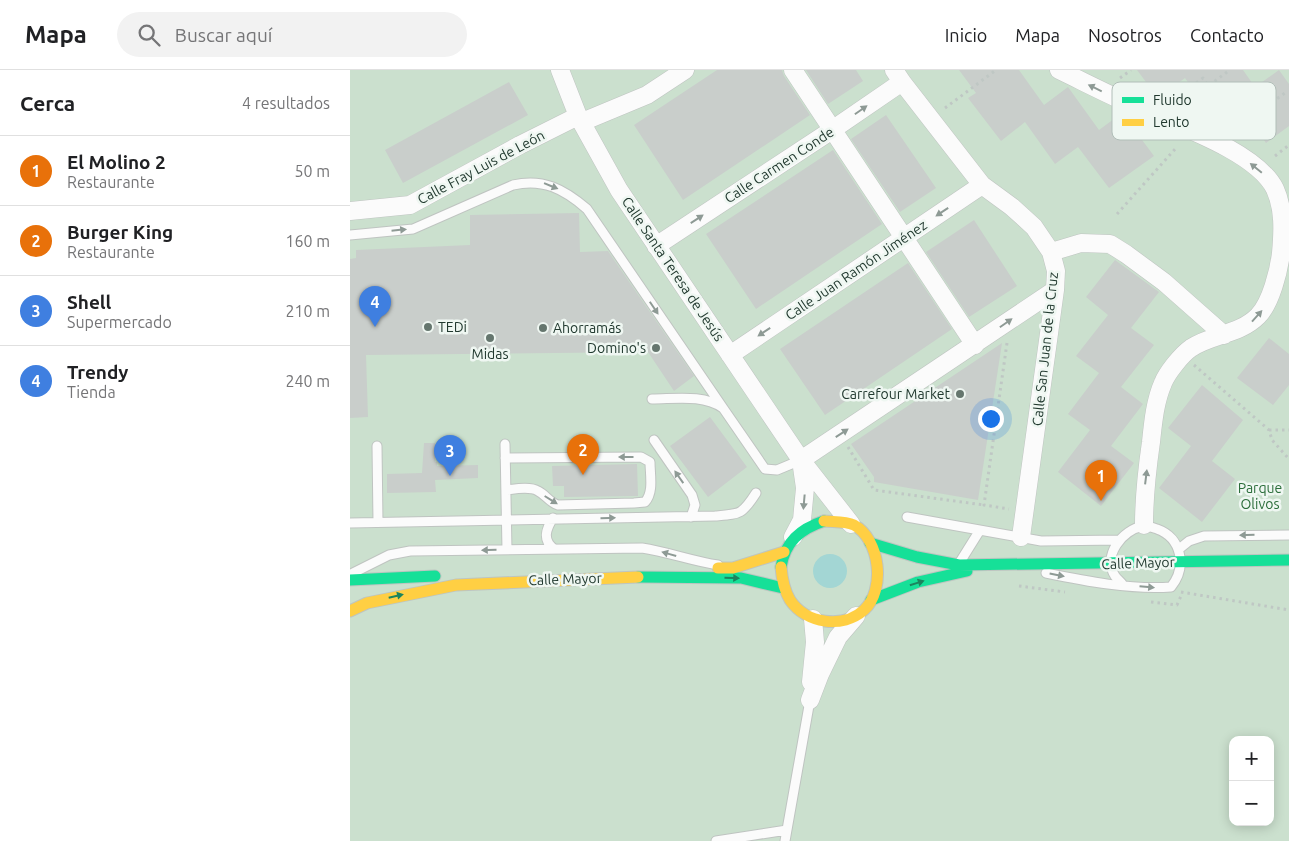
<!DOCTYPE html>
<html lang="es">
<meta charset="utf-8">
<style>
body{margin:0;font-family:Ubuntu,sans-serif;background:#f2f2f2;color:#202124}
.controls{position:absolute;right:15px;bottom:15px;display:grid;overflow:hidden;border-radius:10px;box-shadow:0 2px 12px #0003}
.controls button{width:45px;height:45px;display:grid;place-items:center;padding:0;border:0;border-bottom:1px solid #e0e0e0;background:#fff;color:#202124;font:25px sans-serif}
.you{position:absolute;left:640px;top:348px;width:18px;height:18px;margin:-12px;border:4px solid #fff;border-radius:50%;background:#1a73e8;box-shadow:0 0 0 8px #1a73e833}
.badge{display:grid;place-items:center;width:32px;height:32px;border-radius:50%;background:#65766e;color:#fff;font-size:16px;font-weight:700}
.pin{position:absolute;translate:-50% -41px;filter:drop-shadow(0 1px 2px #0008)}
.pin::after{content:'';position:absolute;top:26px;width:18px;height:15px;background:inherit;clip-path:polygon(0 0,100% 0,50% 100%)}
.list{margin:0;padding:0;list-style:none}
h2{display:flex;justify-content:space-between;align-items:center;height:65px;margin:0;padding:0 20px;font-size:21px}
h2 small{font-size:16px;font-weight:400;color:#757577}
.list li{display:grid;grid-template-columns:32px 1fr auto;gap:15px;align-items:center;box-sizing:border-box;height:70px;padding:0 20px;border-top:1px solid #e0e0e0}
.list b{display:block;font-size:19px;white-space:nowrap}
.list p{margin:0;font-size:16px;white-space:nowrap;color:#757577}
.list em{font-size:16px;font-style:normal;color:#757577}
.icon{flex:none;width:28px;height:28px;fill:none;stroke:currentColor;stroke-width:2;stroke-linecap:round;stroke-linejoin:round}
.map{position:relative;flex:none;width:939px;height:771px;overflow:hidden}
header{display:flex;align-items:center;gap:30px;box-sizing:border-box;height:70px;padding:0 25px;background:#fff;border-bottom:1px solid #e0e0e0}
header strong{font-size:24px}
nav{display:flex;gap:28px;margin-inline-start:auto;font-size:18px}
.search{width:350px;height:45px;background:#f2f2f2;display:flex;align-items:center;gap:12px;box-sizing:border-box;padding:0 18px;border-radius:28px;color:#757577;font-size:19px}
main{display:flex}
aside{flex:1;background:#fff}
.map>svg:first-child{display:block}
.green{fill:#cbe0ce;fill-rule:evenodd}
.water{fill:#a3d6d4}
.building{fill:#c9cecb}
.lines{fill:none;stroke-linecap:round;stroke-linejoin:round}
.lane-casing{stroke:#bfc4c1;stroke-width:11}
.street-casing{stroke:#bfc4c1;stroke-width:19}
.fast-casing{stroke:#bec5c1;stroke-width:13}
.slow-casing{stroke:#bec5c1;stroke-width:13}
.path{stroke:#bfc7c4;stroke-width:3;stroke-dasharray:2.5 4;stroke-linecap:butt}
.lane{stroke:#fbfbfb;stroke-width:9}
.street{stroke:#fbfbfb;stroke-width:18}
.fast{stroke:#16e098;stroke-width:11}
.slow{stroke:#ffcf43;stroke-width:11}
.oneway{fill:#8e9a95}
.oneway2{fill:#1c845e}
.poi-dot{fill:#65766e;stroke:#eff7f2;stroke-width:2}
.labels{text-anchor:middle;stroke-width:5;stroke-linejoin:round;paint-order:stroke}
.street-label{font-size:14px;fill:#21392f;stroke:#eff7f2}
.poi-label{font-size:14px;fill:#21392f;stroke:#eff7f2;text-anchor:start}
.park-label{font-size:14px;fill:#2c6e3b;stroke:#eff7f2}
.key{fill:#eff7f2;stroke:#b1beb8;stroke-width:1}
.key-label{font-size:14px;fill:#21392f}
</style>
<header>
<strong>Mapa</strong>
<div class="search"><svg class="icon" aria-label="search" viewBox="0 0 24 24"><circle cx="10" cy="10" r="6"/><path d="M15 15l6 6"/></svg>Buscar aquí</div>
<nav><a>Inicio</a><a>Mapa</a><a>Nosotros</a><a>Contacto</a></nav>
</header>
<main>
<aside>
<h2>Cerca<small>4 resultados</small></h2>
<ul class="list">
<li><span class="badge" style="background:#e8710a">1</span><div><b>El Molino 2</b><p>Restaurante</p></div><em>50 m</em></li>
<li><span class="badge" style="background:#e8710a">2</span><div><b>Burger King</b><p>Restaurante</p></div><em>160 m</em></li>
<li><span class="badge" style="background:#3f7fe0">3</span><div><b>Shell</b><p>Supermercado</p></div><em>210 m</em></li>
<li><span class="badge" style="background:#3f7fe0">4</span><div><b>Trendy</b><p>Tienda</p></div><em>240 m</em></li>
</ul>
</aside>
<div class="map">
<svg width="939" height="771" viewBox="0 0 939 771">
<rect width="100%" height="100%" fill="#e2e7e4"/>
<path class="green" d="M0,0H939V771H0ZM883,670H920V752H883Z"/>
<path class="water" d="M463 501a17 17 0 1 1 34 0a17 17 0 1 1-34 0Z"/>
<path class="building" d="M367,0H432L434,6L460,45L333,130L284,55Z
M456,0H506L513,11L478,34Z
M609,0H669L694,35L718,17L749,60L772,43L804,86L759,118L728,77L705,94L675,52L651,71L618,28L626,23Z
M787,0H893L905,17L929,0L939,14V56L916,73L888,32L864,50L835,8L808,28Z
M159,12L178,45L53,113L35,80Z
M536,45L586,118L550,142L501,69Z
M483,80L532,154L406,239L356,164Z
M229,143L230,182L258,181L344,306L324,321L298,282L16,285L18,347L0,348V189L6,188V180L120,175V145Z
M624,150L667,216L619,247L576,182Z
M765,190L809,222L781,258L804,275L771,317L793,334L761,376L784,393L751,436L708,402L740,360L718,344L749,303L726,286L758,245L736,227Z
M558,193L602,259L475,345L430,279Z
M919,268L939,284V315L923,335L887,308Z
M652,273L628,430L524,412V407L501,374Z
M852,315L893,350L862,391L885,409L852,452L809,418L841,376L818,358Z
M360,347L397,397L358,427L320,376Z
M74,373H85V392H87V396L128,395V408L85,410L86,422L37,423V404L72,403Z
M287,394L288,426L214,427V416H203L202,396Z"/>
<g class="lines">
<defs>
<path id="lane" d="M0,165L63,159L163,115C193,108 214,119 237,139L373,338
M302,329C325,329 353,324 373,338L415,399L427,400L451,390
M304,370L342,425L345,435L341,447
M155,374L157,480
M27,376L28,452
M155,388L291,387L300,392C300,405 304,422 295,432L284,433L208,435C199,432 196,425 188,421C180,416 165,419 156,420
M557,447L691,471L770,470
M203,448C196,459 192,470 204,479
M0,453L365,446C390,444 392,445 406,423
M829,479L839,471L854,466L939,465
M610,492L630,460
M3,503L39,485L60,481L292,478C318,482 342,491 368,495
M696,503C735,511 781,520 821,517C837,497 832,468 807,459C803,458 797,455 793,456C772,460 752,486 765,506C767,509 771,512 773,515
M366,771L437,760
M435,771L460,630"/>
<path id="street" d="M210,0L228,46L269,120L451,390L501,454
M443,0L625,275
M544,0L552,12L632,115L662,137L684,157L701,182L706,201L705,220L671,467
M709,0C736,13 763,27 791,39C827,55 907,82 925,119C934,139 933,161 931,183C929,200 921,233 908,246C889,265 862,264 841,278C831,285 817,303 813,313C805,331 803,353 801,372C797,400 794,427 794,455
M232,52L297,25L335,0
M0,141L60,135L170,75L228,46
M306,176L482,60L552,12
M701,182L731,173L760,174L776,184L814,212L874,265
M380,285L632,115
M451,390L705,220
M443,467L452,450L455,418L451,390
M461,612L465,572L463,549
M460,630L470,604L488,567L506,546"/>
<path id="fast" d="M520,473L567,487L609,495L939,490
M431,497C435,472 450,459 474,451
M288,507L391,508L433,518
M0,510L85,506
M521,530L568,512L617,501"/>
<path id="slow" d="M431,497C432,509 434,520 440,530C456,554 493,559 514,540C536,520 530,469 504,455C495,451 484,452 474,451
M368,498H383L434,482
M0,541L17,533L106,515L288,507"/>
</defs>
<use href="#lane" class="lane-casing"/>
<use href="#street" class="street-casing"/>
<use href="#fast" class="fast-casing"/>
<use href="#slow" class="slow-casing"/>
<path class="path" d="M770,8L781,0
M825,28L853,8L858,16L880,0
M595,38L646,0
M882,49L906,31L912,39L935,23
M925,86L939,75
M767,144L826,78
M657,273L634,435L659,439
M844,295L919,360L922,370L939,389
M919,360H939
M498,377L524,420L634,435
M669,516L715,522
M831,522L939,540
M801,532L827,535L831,526"/>
<use href="#lane" class="lane"/>
<use href="#street" class="street"/>
<use href="#fast" class="fast"/>
<use href="#slow" class="slow"/>
</g>
<defs><path id="oneway-solid" d="M-6-.8H1V-3.2L6.5 0L1 3.2V.8H-6Z" transform="scale(1.25)"/></defs>
<g class="oneway">
<use href="#oneway-solid" transform="translate(745 18) rotate(-154)"/>
<use href="#oneway-solid" transform="translate(511 40) rotate(-35)"/>
<use href="#oneway-solid" transform="translate(906 98) rotate(-141)"/>
<use href="#oneway-solid" transform="translate(201 116) rotate(22)"/>
<use href="#oneway-solid" transform="translate(592 142) rotate(146)"/>
<use href="#oneway-solid" transform="translate(347 149) rotate(-33)"/>
<use href="#oneway-solid" transform="translate(49 160) rotate(-6)"/>
<use href="#oneway-solid" transform="translate(304 238) rotate(56)"/>
<use href="#oneway-solid" transform="translate(907 246) rotate(-48)"/>
<use href="#oneway-solid" transform="translate(656 253) rotate(-35)"/>
<use href="#oneway-solid" transform="translate(414 262) rotate(146)"/>
<use href="#oneway-solid" transform="translate(492 363) rotate(-33)"/>
<use href="#oneway-solid" transform="translate(276 387) rotate(-180)"/>
<use href="#oneway-solid" transform="translate(329 407) rotate(-125)"/>
<use href="#oneway-solid" transform="translate(796 407) rotate(-83)"/>
<use href="#oneway-solid" transform="translate(201 430) rotate(32)"/>
<use href="#oneway-solid" transform="translate(454 432) rotate(95)"/>
<use href="#oneway-solid" transform="translate(258 448) rotate(-1)"/>
<use href="#oneway-solid" transform="translate(897 465) rotate(179)"/>
<use href="#oneway-solid" transform="translate(139 480) rotate(179)"/>
<use href="#oneway-solid" transform="translate(319 484) rotate(-164)"/>
<use href="#oneway-solid" transform="translate(707 505) rotate(11)"/>
<use href="#oneway-solid" transform="translate(797 517) rotate(5)"/>
</g>
<g class="oneway2">
<use href="#oneway-solid" transform="translate(382 508) rotate(2)"/>
<use href="#oneway-solid" transform="translate(567 513) rotate(-18)"/>
<use href="#oneway-solid" transform="translate(46 526) rotate(-13)"/>
</g>
<g class="poi-dot">
<circle cx="78" cy="257" r="5"/>
<circle cx="193" cy="258" r="5"/>
<circle cx="140" cy="268" r="5"/>
<circle cx="306" cy="278" r="5"/>
<circle cx="610" cy="324" r="5"/>
</g>
<g class="labels">
<g class="street-label">
<text transform="translate(429 95) rotate(-33)" y="5">Calle Carmen Conde</text>
<text transform="translate(131 97) rotate(-28)" y="5">Calle Fray Luis de León</text>
<text transform="translate(323 199) rotate(56)" y="5">Calle Santa Teresa de Jesús</text>
<text transform="translate(506 200) rotate(-34)" y="5">Calle Juan Ramón Jiménez</text>
<text transform="translate(695 279) rotate(-84)" y="5">Calle San Juan de la Cruz</text>
<text transform="translate(788 493) rotate(-2)" y="5">Calle Mayor</text>
<text transform="translate(215 509) rotate(-2)" y="5">Calle Mayor</text>
</g>
<g class="poi-label">
<text x="88" y="262">TEDi</text>
<text x="203" y="263">Ahorramás</text>
<text x="296" y="283" text-anchor="end">Domino's</text>
<text x="140" y="289" text-anchor="middle">Midas</text>
<text x="600" y="329" text-anchor="end">Carrefour Market</text>
</g>
<g class="park-label">
<text x="910" y="423">Parque<tspan x="910" dy="16">Olivos</tspan></text>
</g>
</g>
<rect x="762" y="12" width="164" height="58" rx="8" class="key"/>
<rect x="772" y="27" width="22" height="6" fill="#16e098"/>
<rect x="772" y="49" width="22" height="7" fill="#ffcf43"/>
<g class="key-label">
<text x="803" y="35">Fluido</text>
<text x="803" y="57">Lento</text>
</g>
</svg>
<div class="controls">
<button>+</button>
<button>−</button>
</div>
<div class="you"></div>
<div class="pin badge" style="left:751px;top:431px;background:#e8710a">1</div>
<div class="pin badge" style="left:233px;top:405px;background:#e8710a">2</div>
<div class="pin badge" style="left:100px;top:406px;background:#3f7fe0">3</div>
<div class="pin badge" style="left:25px;top:257px;background:#3f7fe0">4</div>
</div>
</main>
